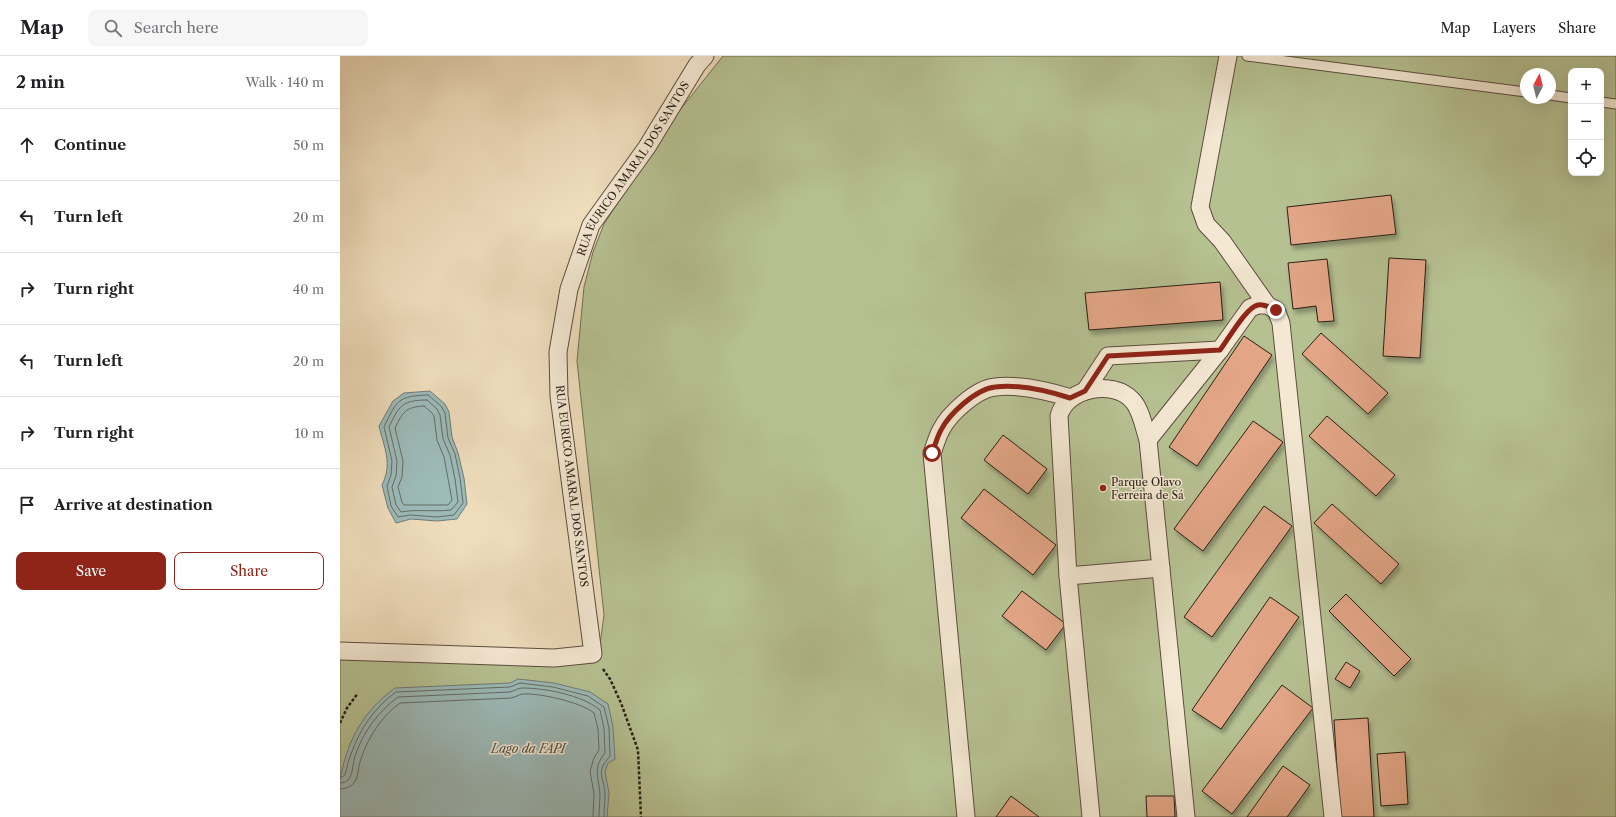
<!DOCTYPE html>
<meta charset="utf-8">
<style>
body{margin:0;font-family:"Libre Caslon Text",serif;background:#f6f6f6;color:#202124}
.controls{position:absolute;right:12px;top:12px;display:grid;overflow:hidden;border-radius:8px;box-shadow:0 4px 16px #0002}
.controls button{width:36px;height:36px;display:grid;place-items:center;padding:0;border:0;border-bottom:1px solid #e0e0e0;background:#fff;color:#202124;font:20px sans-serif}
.compass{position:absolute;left:1180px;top:12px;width:36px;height:36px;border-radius:50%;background:#fff;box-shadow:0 4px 16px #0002;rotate:7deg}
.stop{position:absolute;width:12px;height:12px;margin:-9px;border:3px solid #8f2418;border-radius:50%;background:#fff}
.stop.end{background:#8f2418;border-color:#fff;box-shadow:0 1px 4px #0008}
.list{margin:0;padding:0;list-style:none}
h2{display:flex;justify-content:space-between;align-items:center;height:52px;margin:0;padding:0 16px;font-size:17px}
h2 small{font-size:13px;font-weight:400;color:#757577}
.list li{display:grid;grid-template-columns:26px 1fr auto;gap:12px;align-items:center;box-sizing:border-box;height:72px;padding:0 16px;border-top:1px solid #e0e0e0}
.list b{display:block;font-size:15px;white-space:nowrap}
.list em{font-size:13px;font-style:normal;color:#757577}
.actions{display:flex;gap:8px;padding:12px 16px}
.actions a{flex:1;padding:9px 0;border:1px solid #8f2418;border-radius:8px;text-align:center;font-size:14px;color:#8f2418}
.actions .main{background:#8f2418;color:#fff}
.icon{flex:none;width:22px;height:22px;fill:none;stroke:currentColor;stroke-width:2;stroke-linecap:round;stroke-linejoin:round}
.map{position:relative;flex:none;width:1276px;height:761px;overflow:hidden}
header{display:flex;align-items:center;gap:24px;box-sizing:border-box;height:56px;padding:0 20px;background:#fff;border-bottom:1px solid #e0e0e0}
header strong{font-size:19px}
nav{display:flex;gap:22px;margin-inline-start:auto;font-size:14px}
.search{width:280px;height:36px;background:#f6f6f6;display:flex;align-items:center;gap:10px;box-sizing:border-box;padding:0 14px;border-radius:8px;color:#757577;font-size:15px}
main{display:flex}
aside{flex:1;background:#fff}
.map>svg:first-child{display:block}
.green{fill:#b6c192;stroke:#707054;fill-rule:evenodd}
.water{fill:#9cbab8;stroke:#6f7c77}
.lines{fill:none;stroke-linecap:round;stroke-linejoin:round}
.shore{stroke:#646c66;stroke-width:1}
.building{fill:#e2a586;stroke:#2b1f15;filter:url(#shadow)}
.lane-casing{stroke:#5c4e3e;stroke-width:11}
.street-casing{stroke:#5c4e3e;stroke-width:19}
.path{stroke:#2b1f15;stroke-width:2.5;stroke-dasharray:3 2;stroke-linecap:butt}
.lane{stroke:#f4e8d3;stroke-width:9}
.street{stroke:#f4e8d3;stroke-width:17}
.route{stroke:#8f2418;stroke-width:5}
.poi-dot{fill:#8f2418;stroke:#f4e8d3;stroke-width:1.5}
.labels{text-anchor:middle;stroke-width:3;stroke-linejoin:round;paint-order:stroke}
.street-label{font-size:11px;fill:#2b1f15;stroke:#f4e8d3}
.poi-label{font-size:11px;fill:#2b1f15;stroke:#f4e8d3;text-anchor:start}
.water-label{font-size:12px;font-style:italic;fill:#4d4e46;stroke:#f4e8d3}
</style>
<header>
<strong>Map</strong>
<div class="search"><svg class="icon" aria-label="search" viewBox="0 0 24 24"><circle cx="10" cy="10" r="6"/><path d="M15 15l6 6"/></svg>Search here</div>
<nav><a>Map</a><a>Layers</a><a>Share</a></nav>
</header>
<main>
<aside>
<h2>2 min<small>Walk · 140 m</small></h2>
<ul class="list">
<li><svg class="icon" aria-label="ahead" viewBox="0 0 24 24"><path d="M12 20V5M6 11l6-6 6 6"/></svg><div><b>Continue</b></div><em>50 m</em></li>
<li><svg class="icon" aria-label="left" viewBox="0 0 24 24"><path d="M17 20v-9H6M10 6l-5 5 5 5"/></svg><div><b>Turn left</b></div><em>20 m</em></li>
<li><svg class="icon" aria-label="right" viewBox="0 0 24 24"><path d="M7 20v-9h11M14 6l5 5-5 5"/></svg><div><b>Turn right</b></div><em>40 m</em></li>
<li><svg class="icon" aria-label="left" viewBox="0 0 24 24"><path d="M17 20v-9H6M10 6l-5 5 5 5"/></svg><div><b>Turn left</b></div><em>20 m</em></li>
<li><svg class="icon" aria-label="right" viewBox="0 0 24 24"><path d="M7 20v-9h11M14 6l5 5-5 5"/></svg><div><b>Turn right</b></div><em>10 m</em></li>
<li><svg class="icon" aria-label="arrive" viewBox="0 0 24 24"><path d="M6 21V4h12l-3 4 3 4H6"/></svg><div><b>Arrive at destination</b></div></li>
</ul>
<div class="actions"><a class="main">Save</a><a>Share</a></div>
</aside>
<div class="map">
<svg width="1276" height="761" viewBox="0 0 1276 761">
<defs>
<filter id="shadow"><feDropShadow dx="2.5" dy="4.5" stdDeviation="2" flood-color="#0004"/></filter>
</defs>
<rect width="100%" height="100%" fill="#eedcbb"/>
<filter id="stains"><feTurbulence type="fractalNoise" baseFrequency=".005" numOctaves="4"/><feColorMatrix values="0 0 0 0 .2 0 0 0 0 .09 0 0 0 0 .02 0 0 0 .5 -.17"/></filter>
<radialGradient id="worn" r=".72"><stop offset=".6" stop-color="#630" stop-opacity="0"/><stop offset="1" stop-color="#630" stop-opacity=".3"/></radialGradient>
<path class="green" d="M383,0H1276V761H0V597L258,603L264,559L237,305L244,231L253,196L264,168L332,64ZM1231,15H1261V117H1231ZM1186,18H1210V42H1186Z"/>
<path class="water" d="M90,335L105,348L109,356L112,381L118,397L124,422L127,448L117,463L97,465L71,463L56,467L48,452L42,429C53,407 44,392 39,370L53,345L64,337Z
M178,623L214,627L250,636L268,648L273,671L275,703L268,707L265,716L269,737L267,761H0C0,749 0,736 0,724C7,685 23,655 55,632L170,627Z"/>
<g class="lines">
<path class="shore" d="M88,339L101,350L105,357L108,382L115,398L120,422L123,447L114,459L97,461L70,459L58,461L51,450L47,430L51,419L52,405L44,371C57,344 58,340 88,339Z
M87,344L97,353L100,359L103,383L110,399L115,423L118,446L111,454C94,456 77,453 61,456L56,449L52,431L56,420L57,405L49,371C59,350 62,344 87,344Z
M84,350L92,357L94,360L97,384L104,401L112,444L108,449H64L62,446L58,431L62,421L63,405L55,372C63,356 65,351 84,350Z
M0,722L5,719C7,712 8,705 11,698C20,673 34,652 56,636L170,631L180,627L213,631L248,640L264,651L269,672L270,700C255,717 264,719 265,738C265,746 264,753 264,761
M0,727C4,727 8,725 10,721C13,715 13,707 15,700C23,676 38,656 58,641L170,636C174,635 178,632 182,632C205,632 242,639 260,654L264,672L265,697C252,713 259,721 260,739C260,746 259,754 259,761
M0,733C5,733 10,731 14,727C19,720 18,710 21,703C28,681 42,660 60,647L171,642C175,641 179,639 182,638C201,637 240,646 254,657L258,673L259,694L254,702L250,715L254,738L253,761"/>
</g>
<path class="building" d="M1051,139L1056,178L951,189L947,151Z
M1049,202L1086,204L1080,302L1043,300Z
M987,203L994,265L978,266L976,250L953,253L948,207Z
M880,226L883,264L749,274L745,237Z
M981,277L1048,337L1028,358L962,298Z
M904,280L932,299L857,410L829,391Z
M987,360L1055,419L1036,440L969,380Z
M913,365L943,386L863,495L834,473Z
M663,379L707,413L688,438L644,404Z
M644,433L716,489L693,519L621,462Z
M992,448L1059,508L1041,528L974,467Z
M924,450L952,470L872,581L844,561Z
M682,535L726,568L706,594L662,560Z
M1006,538L1071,603L1054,620L989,555Z
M930,541L959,561L881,673L852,654Z
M1006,606L1020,615L1010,632L995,623Z
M942,629L973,652L892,758L862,735Z
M1028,662L1034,761H1000L994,664Z
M1065,696L1068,748L1041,750L1037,698Z
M943,710L970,729L947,761H907Z
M671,740L699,761H656Z
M806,740H834L835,761H807Z"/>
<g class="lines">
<defs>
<path id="lane" d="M907,0L1186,36
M1210,39L1231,42
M1261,46L1276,48"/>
<g id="street">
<path d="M888,0L860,151L866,168L882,185L927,249"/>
<path d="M745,335L768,300L880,294"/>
<path d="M808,384L880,294L910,252L918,249H927L936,254L941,267L993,761"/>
<path d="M728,520L821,512"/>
<path id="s1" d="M0,595L214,602L253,598L219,340L218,296L229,233L251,169L307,91L357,9L365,0"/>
<path d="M626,761L592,397C595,390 597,381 601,374C609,358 636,333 655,331C678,328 708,335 731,342"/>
<path d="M751,761L728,520L719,360C726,332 773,323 792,344C801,353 804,372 808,384L846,761"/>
</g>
</defs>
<use href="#lane" class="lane-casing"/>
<use href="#street" class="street-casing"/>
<path class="path" d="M263,613L270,623L281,647L298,694L301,761
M0,667L7,652L18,637"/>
<use href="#lane" class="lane"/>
<use href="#street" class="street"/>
</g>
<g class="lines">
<path class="route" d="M592,397C595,390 597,381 601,374C609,358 636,333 655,331C678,328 708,335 730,342L745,335L768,300L880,294C888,284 906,251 918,249C924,248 930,251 936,254"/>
</g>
<circle class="poi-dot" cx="763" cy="432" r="4"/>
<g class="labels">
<g class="street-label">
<text dy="4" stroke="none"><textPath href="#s1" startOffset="759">RUA EURICO AMARAL DOS SANTOS</textPath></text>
<text transform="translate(232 430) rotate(83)" y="4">RUA EURICO AMARAL DOS SANTOS</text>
</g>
<g class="poi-label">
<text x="771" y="430">Parque Olavo<tspan x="771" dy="13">Ferreira de Sá</tspan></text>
</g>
<g class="water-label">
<text x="188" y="697">Lago da FAPI</text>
</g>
</g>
<rect width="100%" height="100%" filter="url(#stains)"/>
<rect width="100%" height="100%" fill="url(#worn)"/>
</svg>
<div class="controls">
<button>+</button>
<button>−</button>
<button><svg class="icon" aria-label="locate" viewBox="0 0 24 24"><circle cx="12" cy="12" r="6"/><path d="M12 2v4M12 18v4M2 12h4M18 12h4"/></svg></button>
</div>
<svg class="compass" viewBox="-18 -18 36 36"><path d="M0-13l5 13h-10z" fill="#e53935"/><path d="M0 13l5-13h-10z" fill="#757577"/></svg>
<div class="stop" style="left:592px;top:397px"></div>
<div class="stop end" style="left:936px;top:254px"></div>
</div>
</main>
